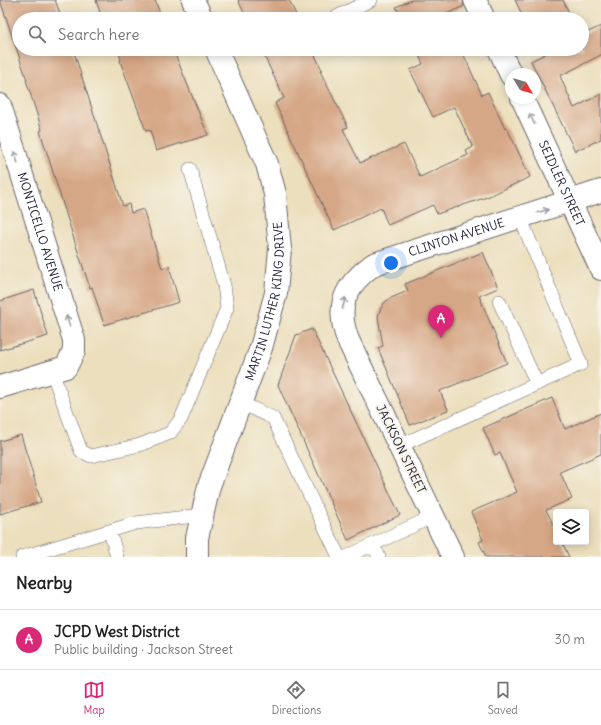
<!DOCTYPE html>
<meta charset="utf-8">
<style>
body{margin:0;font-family:Delius,sans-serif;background:#f2f2f2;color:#222}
.controls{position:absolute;right:12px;bottom:12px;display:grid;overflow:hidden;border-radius:4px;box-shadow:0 2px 10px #0003}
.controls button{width:36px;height:36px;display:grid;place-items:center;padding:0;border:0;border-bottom:1px solid #e0e0e0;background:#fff;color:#222;font:20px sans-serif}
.compass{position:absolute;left:505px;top:68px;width:36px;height:36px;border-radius:50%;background:#fff;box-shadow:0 2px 10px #0003;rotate:128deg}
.you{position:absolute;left:391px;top:263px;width:14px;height:14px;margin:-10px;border:3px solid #fff;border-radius:50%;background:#1a73e8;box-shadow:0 0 0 6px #1a73e833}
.badge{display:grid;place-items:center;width:26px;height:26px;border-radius:50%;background:#db2777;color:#fff;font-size:13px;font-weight:700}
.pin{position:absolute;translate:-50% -33px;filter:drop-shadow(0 1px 2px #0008)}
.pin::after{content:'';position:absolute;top:21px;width:14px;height:12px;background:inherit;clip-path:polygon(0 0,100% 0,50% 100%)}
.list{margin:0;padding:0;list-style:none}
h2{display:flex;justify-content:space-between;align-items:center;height:52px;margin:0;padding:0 16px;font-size:17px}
h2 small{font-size:13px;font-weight:400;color:#767676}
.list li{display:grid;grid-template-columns:26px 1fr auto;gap:12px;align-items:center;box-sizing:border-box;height:60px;padding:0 16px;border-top:1px solid #e0e0e0}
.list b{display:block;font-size:15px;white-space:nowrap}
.list p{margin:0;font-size:13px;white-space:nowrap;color:#767676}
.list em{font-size:13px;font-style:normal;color:#767676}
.icon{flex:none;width:22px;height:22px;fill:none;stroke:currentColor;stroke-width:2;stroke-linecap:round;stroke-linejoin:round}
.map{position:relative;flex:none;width:601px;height:557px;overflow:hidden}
.search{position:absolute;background:#fff;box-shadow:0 2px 10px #0003;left:12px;right:12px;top:12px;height:44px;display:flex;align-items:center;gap:10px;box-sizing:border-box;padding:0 14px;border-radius:22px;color:#767676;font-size:15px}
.sheet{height:112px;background:#fff}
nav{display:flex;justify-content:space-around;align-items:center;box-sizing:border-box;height:56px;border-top:1px solid #e0e0e0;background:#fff;font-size:11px;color:#767676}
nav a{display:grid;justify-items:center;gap:2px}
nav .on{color:#db2777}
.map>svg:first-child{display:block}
.building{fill:#d6a786}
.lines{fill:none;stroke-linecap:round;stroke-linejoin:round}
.service-casing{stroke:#696468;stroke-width:14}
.minor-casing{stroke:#696468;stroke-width:24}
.tertiary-casing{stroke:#696468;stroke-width:24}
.service{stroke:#fff;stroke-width:13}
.minor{stroke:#fff;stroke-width:22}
.tertiary{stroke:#fff;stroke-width:22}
.oneway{stroke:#9c9ca7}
.labels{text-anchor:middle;stroke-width:4;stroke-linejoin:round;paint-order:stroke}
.street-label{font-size:12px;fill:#22223b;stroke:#f7f3e8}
</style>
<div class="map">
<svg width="601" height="557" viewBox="0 0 601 557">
<rect width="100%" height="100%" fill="#f7f3e8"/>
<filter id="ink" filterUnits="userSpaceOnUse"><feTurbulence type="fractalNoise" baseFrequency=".025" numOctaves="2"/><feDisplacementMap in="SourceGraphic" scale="8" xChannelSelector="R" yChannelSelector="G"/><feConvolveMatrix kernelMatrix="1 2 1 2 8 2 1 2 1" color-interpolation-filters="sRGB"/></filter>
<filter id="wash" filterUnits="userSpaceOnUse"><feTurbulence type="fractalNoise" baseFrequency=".012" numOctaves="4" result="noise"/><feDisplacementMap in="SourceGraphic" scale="16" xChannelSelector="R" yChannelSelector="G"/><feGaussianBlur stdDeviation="0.9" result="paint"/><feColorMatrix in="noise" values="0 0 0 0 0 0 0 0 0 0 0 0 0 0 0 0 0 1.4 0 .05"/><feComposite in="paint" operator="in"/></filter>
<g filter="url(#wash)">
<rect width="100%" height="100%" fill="#ecdfbd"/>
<g id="blocks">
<path class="building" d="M0,0H55L62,19H19V49H73L123,206L129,204L131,213L143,209L162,268L169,266L179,302L104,325L92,287L90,288L79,255L40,131L42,130L26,80H27Z
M96,0H155L162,19H102Z
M238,0H289L298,19H247Z
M411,0H463L464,6L436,19H402L396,7Z
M515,0H563L572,19H524Z
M601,26V55L560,76L574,108L601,94V139L575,151L531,61L555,49H582V35Z
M118,49H173L208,135L156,151L150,130L146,131L120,61L121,60Z
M261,49H312L322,70L320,71L348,127L343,129L360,163L404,144L420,177L468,155L466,151L473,147L454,107L433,117L410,70L423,64L416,49H461L482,95L488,92L505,129L507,128L530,177L487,197L437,214L433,205L388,225L381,208L334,230L275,103L284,98Z
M483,252L498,288L479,296L507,363L440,391L448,410L410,425L378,348L383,346L378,317L380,310L384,303L391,298L408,291L405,284Z
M34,290L48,336L0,350V301Z
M312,329L400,515L348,540L278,385L296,335Z
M552,398L565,429L601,413V454L560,472L572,499L546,510L556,530V542H562L569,557H486L479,542L483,540L471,512L517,492L500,453L495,455L483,428Z
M21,435L41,502L0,514V441Z"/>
</g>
</g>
<g filter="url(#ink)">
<use href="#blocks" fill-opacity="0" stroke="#696468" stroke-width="1"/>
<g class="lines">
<defs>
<path id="service" d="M332,19L371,0
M499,301L537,384
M52,372L81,451L91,456L140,445L170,433L181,419L227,308L224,285L190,169
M241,403L273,418L339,557
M399,446L581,364L520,217
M110,531L117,557
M373,545L379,557
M22,557L136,523L203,515
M346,557L434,516"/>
<g id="minor">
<path d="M475,0L484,19"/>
<path d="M499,49L511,75"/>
<path id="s1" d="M522,98L601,269"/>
<path id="s2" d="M0,105L74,340V351L66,367L0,387"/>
<path id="s3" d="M453,557L348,340C335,306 345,285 374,264L601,191"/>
</g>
<g id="tertiary">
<path d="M193,0L202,19"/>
<path id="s4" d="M197,557V538L209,486L261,348L276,293L280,249L275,194L267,164L216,49"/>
</g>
</defs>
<use href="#service" class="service-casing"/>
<use href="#minor" class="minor-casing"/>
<use href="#tertiary" class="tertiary-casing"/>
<use href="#service" class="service"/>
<use href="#minor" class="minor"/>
<use href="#tertiary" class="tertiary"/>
</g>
<defs><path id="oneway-shaft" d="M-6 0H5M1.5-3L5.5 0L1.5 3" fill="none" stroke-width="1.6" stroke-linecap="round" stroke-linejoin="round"/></defs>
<g class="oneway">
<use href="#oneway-shaft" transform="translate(532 119) rotate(-116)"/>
<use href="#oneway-shaft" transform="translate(16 157) rotate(-107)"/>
<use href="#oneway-shaft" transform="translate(543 211) rotate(-17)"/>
<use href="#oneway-shaft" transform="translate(344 303) rotate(-74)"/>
<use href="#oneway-shaft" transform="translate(68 321) rotate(-107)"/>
</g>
</g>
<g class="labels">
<g class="street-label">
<text dy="4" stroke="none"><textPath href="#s1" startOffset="94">SEIDLER STREET</textPath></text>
<text dy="4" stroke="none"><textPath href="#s2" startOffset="133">MONTICELLO AVENUE</textPath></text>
<text dy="4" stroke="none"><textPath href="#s3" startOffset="416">CLINTON AVENUE</textPath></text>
<text dy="4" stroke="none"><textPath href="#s4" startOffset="267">MARTIN LUTHER KING DRIVE</textPath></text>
<text transform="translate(401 449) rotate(64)" y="4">JACKSON STREET</text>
</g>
</g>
</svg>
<div class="controls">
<button><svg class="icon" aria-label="layers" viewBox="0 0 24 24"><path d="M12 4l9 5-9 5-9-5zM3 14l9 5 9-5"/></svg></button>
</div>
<svg class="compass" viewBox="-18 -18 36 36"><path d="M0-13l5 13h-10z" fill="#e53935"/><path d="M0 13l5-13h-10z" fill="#767676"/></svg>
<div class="you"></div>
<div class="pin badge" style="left:441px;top:338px">A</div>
<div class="search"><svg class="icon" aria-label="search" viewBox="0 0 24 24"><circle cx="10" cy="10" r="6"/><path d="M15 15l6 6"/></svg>Search here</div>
</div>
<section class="sheet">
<h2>Nearby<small></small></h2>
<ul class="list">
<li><span class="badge">A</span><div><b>JCPD West District</b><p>Public building · Jackson Street</p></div><em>30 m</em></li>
</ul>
</section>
<nav>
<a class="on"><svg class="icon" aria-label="map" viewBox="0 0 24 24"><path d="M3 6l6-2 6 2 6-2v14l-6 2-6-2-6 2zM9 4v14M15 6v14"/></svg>Map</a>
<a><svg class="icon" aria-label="directions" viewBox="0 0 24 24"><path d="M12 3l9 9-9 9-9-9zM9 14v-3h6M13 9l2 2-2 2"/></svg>Directions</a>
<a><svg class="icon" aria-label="saved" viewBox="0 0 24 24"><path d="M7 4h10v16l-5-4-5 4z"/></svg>Saved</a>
</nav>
